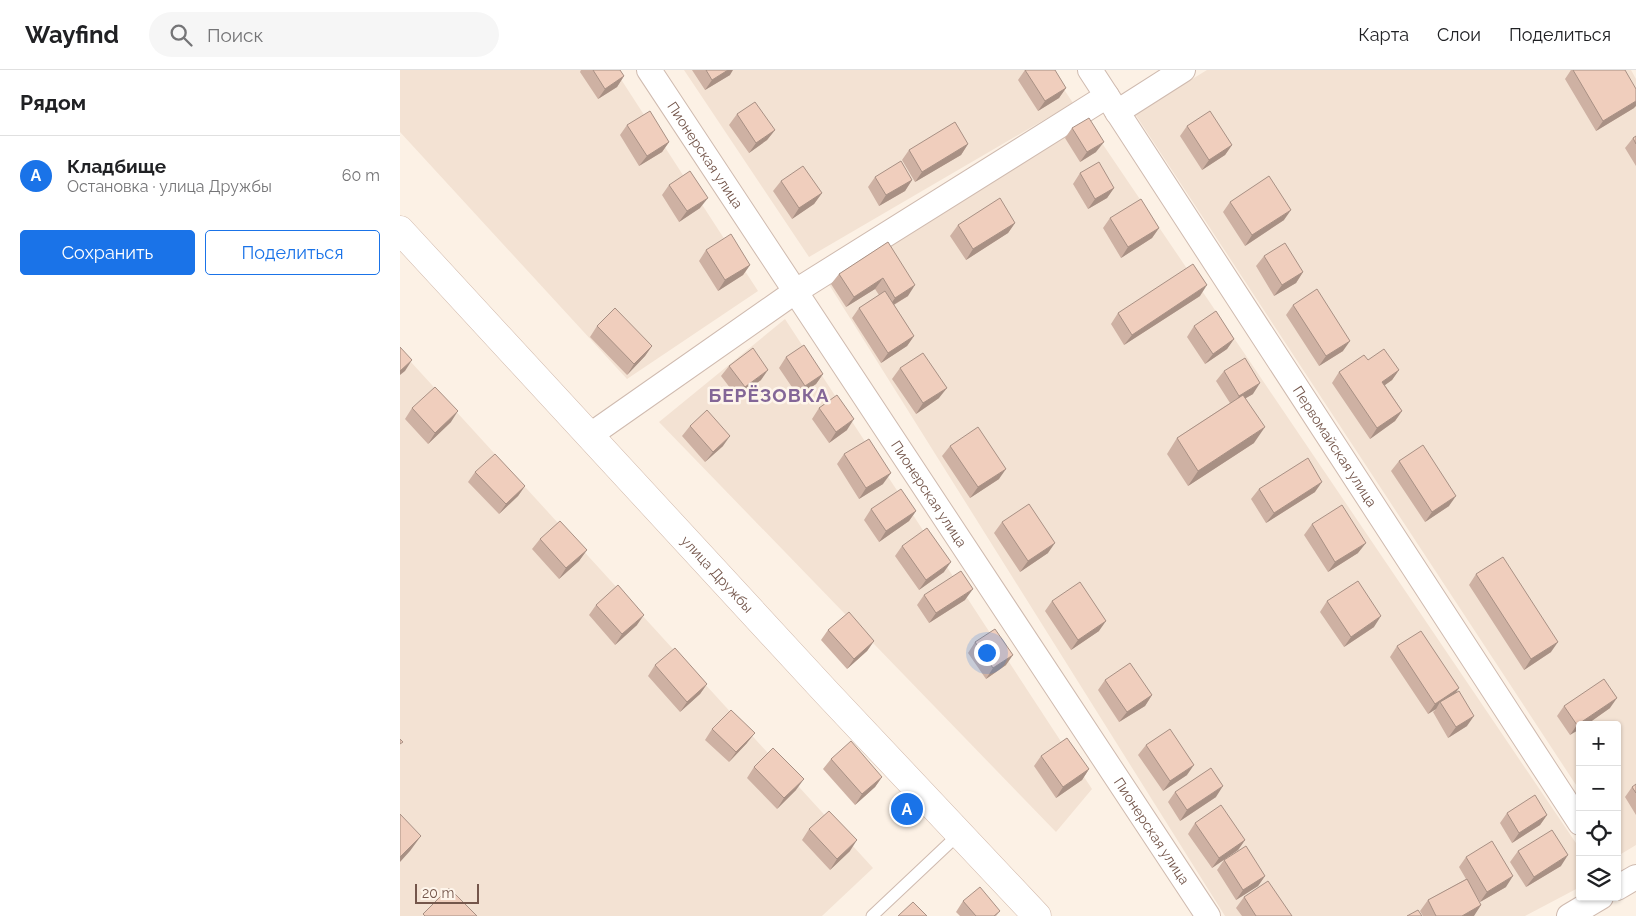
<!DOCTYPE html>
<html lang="ru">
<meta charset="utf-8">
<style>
body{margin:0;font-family:Raleway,sans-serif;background:#f6f6f6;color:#202124}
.controls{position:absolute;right:15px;bottom:15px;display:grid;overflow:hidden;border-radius:5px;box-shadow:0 1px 4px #0004}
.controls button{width:45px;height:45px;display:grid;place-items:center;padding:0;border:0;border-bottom:1px solid #e0e0e0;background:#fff;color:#202124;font:25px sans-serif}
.scale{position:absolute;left:15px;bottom:12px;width:64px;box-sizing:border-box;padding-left:5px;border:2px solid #74564b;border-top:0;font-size:14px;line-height:18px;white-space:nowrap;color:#74564b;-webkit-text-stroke:4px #fef5eb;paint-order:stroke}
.you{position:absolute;left:586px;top:582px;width:18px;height:18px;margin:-12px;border:4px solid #fff;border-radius:50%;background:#1a73e8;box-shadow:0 0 0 8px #1a73e833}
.badge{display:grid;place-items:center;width:32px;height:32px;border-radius:50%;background:#1a73e8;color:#fff;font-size:16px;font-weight:700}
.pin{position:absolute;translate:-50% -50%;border:2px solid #fff;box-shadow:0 1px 5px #0006}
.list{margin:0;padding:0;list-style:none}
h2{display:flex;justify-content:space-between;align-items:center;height:65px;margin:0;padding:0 20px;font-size:21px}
h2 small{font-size:16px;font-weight:400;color:#757577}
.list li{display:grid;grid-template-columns:32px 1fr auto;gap:15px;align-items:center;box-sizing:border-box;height:80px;padding:0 20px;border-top:1px solid #e0e0e0}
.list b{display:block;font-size:19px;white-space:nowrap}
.list p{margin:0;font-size:16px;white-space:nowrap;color:#757577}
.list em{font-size:16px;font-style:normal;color:#757577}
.actions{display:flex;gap:10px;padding:15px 20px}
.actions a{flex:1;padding:11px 0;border:1px solid #1a73e8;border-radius:5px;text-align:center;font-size:18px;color:#1a73e8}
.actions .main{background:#1a73e8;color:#fff}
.icon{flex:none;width:28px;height:28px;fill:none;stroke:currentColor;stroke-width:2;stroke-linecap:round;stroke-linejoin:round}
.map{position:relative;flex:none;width:1236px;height:846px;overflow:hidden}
header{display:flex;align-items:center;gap:30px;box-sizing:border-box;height:70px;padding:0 25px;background:#fff;border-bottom:1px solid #e0e0e0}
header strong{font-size:24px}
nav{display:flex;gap:28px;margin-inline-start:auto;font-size:18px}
.search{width:350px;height:45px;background:#f6f6f6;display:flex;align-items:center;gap:12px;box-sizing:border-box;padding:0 18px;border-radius:28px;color:#757577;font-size:19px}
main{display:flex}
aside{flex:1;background:#fff}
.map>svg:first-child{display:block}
.residential{fill:#f3e2d3}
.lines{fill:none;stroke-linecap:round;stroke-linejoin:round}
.service-casing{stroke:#cfbaaf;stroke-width:13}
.minor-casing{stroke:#cfbaaf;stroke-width:26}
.secondary-casing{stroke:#d2baac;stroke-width:29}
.service{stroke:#fff;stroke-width:11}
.minor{stroke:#fff;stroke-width:24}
.secondary{stroke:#fff;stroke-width:28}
.wall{fill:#ceb1a3}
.shaded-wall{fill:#a89084}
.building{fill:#f0cebd;stroke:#a89084}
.labels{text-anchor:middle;stroke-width:5;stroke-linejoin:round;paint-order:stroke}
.street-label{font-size:14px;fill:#74564b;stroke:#fef5eb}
.district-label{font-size:19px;font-weight:bold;letter-spacing:1px;fill:#836697;stroke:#fef5eb}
</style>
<header>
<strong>Wayfind</strong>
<div class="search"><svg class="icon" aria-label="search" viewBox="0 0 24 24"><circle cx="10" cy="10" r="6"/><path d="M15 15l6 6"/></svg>Поиск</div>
<nav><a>Карта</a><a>Слои</a><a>Поделиться</a></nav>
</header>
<main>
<aside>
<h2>Рядом<small></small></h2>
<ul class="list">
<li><span class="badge">A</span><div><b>Кладбище</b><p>Остановка · улица Дружбы</p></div><em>60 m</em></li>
</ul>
<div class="actions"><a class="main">Сохранить</a><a>Поделиться</a></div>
</aside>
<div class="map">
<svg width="1236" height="846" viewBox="0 0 1236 846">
<rect width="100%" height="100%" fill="#fcf1e5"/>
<path class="residential" d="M0,0H215L358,221L227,309L0,62Z
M284,0H651L673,33L409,187Z
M807,0H1231L1236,9V775L1221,784L1217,778V655H1180V721L735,44Z
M687,51L1180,779V817L1125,846H825L428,213Z
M385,249L692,719L656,762L259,352Z
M0,280L473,798L422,846H0Z"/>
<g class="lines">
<defs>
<path id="service" d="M472,846L559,764"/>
<g id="minor">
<path id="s1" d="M249,0L808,846"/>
<path id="s2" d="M690,0L1180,753"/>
<path d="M717,42L783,0"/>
<path d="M189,366L396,221L707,26"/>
<path d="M1217,818L1236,807"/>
<path d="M1169,846L1201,827"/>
</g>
<g id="secondary">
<path id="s3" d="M0,160L426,622L637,846"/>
</g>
</defs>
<use href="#service" class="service-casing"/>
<use href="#minor" class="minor-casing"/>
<use href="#secondary" class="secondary-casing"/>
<use href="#service" class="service"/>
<use href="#minor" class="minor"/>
<use href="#secondary" class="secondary"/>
</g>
<path class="wall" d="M181,0H220L224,6L217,17L198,29L180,2Z
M292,0H328L330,5L305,20Z
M625,0L666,18L659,28L638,41L618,10Z
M1171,0H1225L1234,38L1196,61L1165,9Z
M337,44L375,60L367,70L349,83L329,55Z
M227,55L269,72L262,82L239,96L220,65Z
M787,56L832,75L825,85L802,100L780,66Z
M672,58L696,82L680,92L665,68Z
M1236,66V96L1225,78L1233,68Z
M568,74L561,85L515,112L502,90L509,80Z
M680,103L714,118L707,128L688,139L673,114Z
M475,107L512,110L505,121L479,136L468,117Z
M381,111L422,123L414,134L392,149L373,121Z
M269,115L300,138L279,152L262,125Z
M830,132L884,150L845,176L823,142Z
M710,148L759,158L752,168L721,188L703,158Z
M615,153L608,163L566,190L550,166L558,155Z
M488,172L508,226L494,235L514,266L507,276L481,293L452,248L459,238L479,225L475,219L446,237L431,214L439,204Z
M306,180L350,195L343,205L318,221L299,191Z
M864,186L903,202L896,213L874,226L856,196Z
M800,226L724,275L711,254L718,243Z
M893,235L943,281L919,296L886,245Z
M197,256L252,276L245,286L227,305L190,267Z
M794,256L834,269L827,279L805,294L787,267Z
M386,287L423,304L416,314L398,326L379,298Z
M968,290L999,300L992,310L985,315L1002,341L995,351L970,369L932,313L939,302Z
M329,296L361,310L337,327L321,306Z
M500,298L539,328L516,344L492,309Z
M824,301L853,324L846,328L854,373L788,416L767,384L777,368L830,333L816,311Z
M12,338L51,352L28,374L5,349Z
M419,338L447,360L429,373L412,349Z
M290,356L323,376L305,392L282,366Z
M550,376L599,409L570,428L542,386Z
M444,384L483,414L459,429L437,394Z
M999,391L1049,436L1025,452L991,401Z
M75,402L125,416L118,426L99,444L68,412Z
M859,419L915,422L866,453L851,429Z
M471,439L516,441L509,451L479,472L464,450Z
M602,452L648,483L620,502L594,463Z
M912,454L958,483L928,502L904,465Z
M140,469L187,480L179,491L159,509L132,479Z
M502,476L544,502L519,520L495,486Z
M1076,504L1151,582L1124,600L1069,515Z
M524,525L565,530L529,553L517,535Z
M652,531L699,561L671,580L645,541Z
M927,531L974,557L944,577L920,542Z
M196,535L237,555L215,575L189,545Z
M428,560L474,571L467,581L447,599L421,570Z
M575,572L606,595L586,609L568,583Z
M997,576L1059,618L1055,623L1067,656L1048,668L1033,642L1036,639L1028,644L990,587Z
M255,595L307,614L300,624L280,642L248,606Z
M705,610L752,625L745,636L719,652L698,620Z
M1164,636L1210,638L1186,655H1180L1170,665L1157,646Z
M312,659L347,673L329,692L305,670Z
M746,675L787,705L763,721L738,685Z
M641,686L689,699L682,710L656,728L634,696Z
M431,689L482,707L475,717L455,735L423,699Z
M354,697L396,720L377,739L347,708Z
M1236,714V745L1225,727L1232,717Z
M775,722L816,727L780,751L768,732Z
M1107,743L1147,745L1140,755L1112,773L1100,753Z
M795,753L845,770L838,780L812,798L788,764Z
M409,759L450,781L430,800L402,770Z
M1118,781L1161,796L1126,817L1110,792Z
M1066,787L1106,817L1080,832L1074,822L1081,835L1073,846H1023L1020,841L1028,830L1066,809L1059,797Z
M824,790L865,806L858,816L836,830L817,800Z
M844,827L892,846H842L836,838Z
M563,831L600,841L596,846H560L556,842Z"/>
<path class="shaded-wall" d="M328,0H333L330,5L305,20L312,10Z
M224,6L217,17L198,29L205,19Z
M666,18L659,28L638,41L645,31Z
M1236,31V36L1234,38L1196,61L1203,51Z
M375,60L367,70L349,83L356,73Z
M269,72L262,82L239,96L247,86Z
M704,72L696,82L680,92L687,82Z
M568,74L561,85L515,112L522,102Z
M832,75L825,85L802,100L809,90Z
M512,110L505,121L479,136L486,125Z
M714,118L707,128L688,139L695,129Z
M422,123L414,134L392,149L399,138Z
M308,128L300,138L279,152L287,141Z
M891,140L884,150L845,176L852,165Z
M615,153L608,163L566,190L573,179Z
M759,158L752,168L721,188L728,177Z
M350,195L343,205L318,221L325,210Z
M903,202L896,213L874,226L882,215Z
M483,208L475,219L446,237L454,227Z
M515,215L508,226L488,238L495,228Z
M807,215L800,226L724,275L732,265Z
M514,266L507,276L481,293L488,283Z
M834,269L827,279L805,294L813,284Z
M950,271L943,281L919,296L926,286Z
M252,276L245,286L227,305L234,294Z
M12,290L5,301L0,305V301Z
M368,300L361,310L337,327L345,317Z
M999,300L992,310L975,322L982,312Z
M423,304L416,314L398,326L405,316Z
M860,313L853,324L832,336L839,326Z
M547,318L539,328L516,344L523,333Z
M58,341L51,352L28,374L35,363Z
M1002,341L995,351L970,369L977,358Z
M454,349L447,360L429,373L436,362Z
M865,357L854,373L788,416L798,401Z
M330,366L323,376L305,392L313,382Z
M606,399L599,409L570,428L578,417Z
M491,403L483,414L459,429L466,418Z
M922,412L915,422L866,453L874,443Z
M125,416L118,426L99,444L106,434Z
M1056,426L1049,436L1025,452L1032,442Z
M516,441L509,451L479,472L486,461Z
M655,473L648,483L620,502L628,491Z
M966,473L958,483L928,502L935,492Z
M187,480L179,491L159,509L166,498Z
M551,492L544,502L519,520L526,510Z
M573,519L565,530L529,553L536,543Z
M244,545L237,555L215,575L222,564Z
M981,546L974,557L944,577L951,567Z
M706,551L699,561L671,580L678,570Z
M474,571L467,581L447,599L454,589Z
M1158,572L1151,582L1124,600L1131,589Z
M613,585L606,595L586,609L593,598Z
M307,614L300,624L280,642L287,632Z
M1059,618L1052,628L1040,632L1036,639L1028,644L1035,634Z
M752,625L745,636L719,652L727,642Z
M1217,628L1210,638L1186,655H1180V659L1170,665L1177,655Z
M1074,646L1067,656L1048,668L1056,657Z
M355,663L347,673L329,692L336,682Z
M794,695L787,705L763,721L770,711Z
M689,699L682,710L656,728L663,717Z
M482,707L475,717L455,735L462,724Z
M404,709L396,720L377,739L384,728Z
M823,716L816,727L780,751L787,740Z
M1147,745L1140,755L1112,773L1119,763Z
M21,766L10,781L0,792V787Z
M457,770L450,781L430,800L437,789Z
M845,770L838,780L812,798L819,788Z
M1168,785L1161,796L1126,817L1134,807Z
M865,806L858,816L836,830L843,820Z
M1113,806L1106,817L1080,832L1087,822Z
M1081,835L1074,846H1062Z"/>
<path class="building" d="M193,0H220L224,6L205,19Z
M306,0H328L312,10Z
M625,0H655L666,18L645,31Z
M1173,0H1225L1236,19V31L1203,51Z
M355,32L375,60L356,73L337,44Z
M250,41L269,72L247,86L227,55Z
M810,41L832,75L809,90L787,56Z
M689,48L704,72L687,82L672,58Z
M555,52L568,74L522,102L509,80Z
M1236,66V74L1233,68Z
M501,91L512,110L486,125L475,107Z
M699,92L714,118L695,129L680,103Z
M403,96L422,123L399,138L381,111Z
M290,101L308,128L287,141L269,115Z
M869,106L891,140L852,165L830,132Z
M600,128L615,153L573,179L558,155Z
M741,129L759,158L728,177L710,148Z
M331,164L350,195L325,210L306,180Z
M488,172L515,215L495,228L483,208L454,227L439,204Z
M885,173L903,202L882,215L864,186Z
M793,194L807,215L732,265L718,243Z
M917,219L950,271L926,286L893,235Z
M485,221L514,266L488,283L459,238Z
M215,238L252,276L234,294L197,256Z
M816,241L834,269L813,284L794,256Z
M404,275L423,304L405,316L386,287Z
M0,277L12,290L0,301Z
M353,278L368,300L345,317L329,296Z
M984,279L999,300L982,312L1002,341L977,358L939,302L964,285L968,290Z
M523,283L547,318L523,333L500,298Z
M845,288L860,313L839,326L824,301Z
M35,317L58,341L35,363L12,338Z
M437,325L454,349L436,362L419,338Z
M843,325L865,357L798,401L777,368Z
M307,340L330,366L313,382L290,356Z
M578,357L606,399L578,417L550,376Z
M469,369L491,403L466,418L444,384Z
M1023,375L1056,426L1032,442L999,391Z
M95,384L125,416L106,434L75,402Z
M908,388L922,412L874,443L859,419Z
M501,419L516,441L486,461L471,439Z
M629,434L655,473L628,491L602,452Z
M942,435L966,473L935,492L912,454Z
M160,451L187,480L166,498L140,469Z
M527,458L551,492L526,510L502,476Z
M1103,487L1158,572L1131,589L1076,504Z
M561,501L573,519L536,543L524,525Z
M958,511L981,546L951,567L927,531Z
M680,512L706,551L678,570L652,531Z
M218,515L244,545L222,564L196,535Z
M449,542L474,571L454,589L428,560Z
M595,559L613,585L593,598L575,572Z
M1021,561L1059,618L1035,634L997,576Z
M275,578L307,614L287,632L255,595Z
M730,593L752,625L727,642L705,610Z
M1204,609L1217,628L1177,655L1164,636Z
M1059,621L1074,646L1056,657L1040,632Z
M331,640L355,663L336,682L312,659Z
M770,659L794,695L770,711L746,675Z
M667,668L689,699L663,717L641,686Z
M0,669L3,672L0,674Z
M451,671L482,707L462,724L431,689Z
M373,678L404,709L384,728L354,697Z
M811,698L823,716L787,740L775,722Z
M1236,714V723L1232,717Z
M1135,725L1147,745L1119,763L1107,743Z
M821,735L845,770L819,788L795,753Z
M429,741L457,770L437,789L409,759Z
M0,744L21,766L0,787Z
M1152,760L1168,785L1134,807L1118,781Z
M1092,771L1113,806L1087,822L1066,787Z
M846,776L865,806L843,820L824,790Z
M1067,809L1081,835L1062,846H1036L1028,830Z
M868,811L892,846H856L844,827Z
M580,817L600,841L594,846H576L563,831Z
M49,818L77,846H25L23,844Z
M513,832L527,846H498Z
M1018,840L1022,846H1007Z"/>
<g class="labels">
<g class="street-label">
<text dy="5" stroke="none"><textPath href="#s1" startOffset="102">Пионерская улица</textPath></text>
<text dy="5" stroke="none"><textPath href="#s2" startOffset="449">Первомайская улица</textPath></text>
<text dy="5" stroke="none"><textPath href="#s1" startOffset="508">Пионерская улица</textPath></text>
<text dy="5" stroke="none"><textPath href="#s3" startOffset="468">улица Дружбы</textPath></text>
<text dy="5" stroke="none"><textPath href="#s1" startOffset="912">Пионерская улица</textPath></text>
</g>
<g class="district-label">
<text x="369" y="332">БЕРЁЗОВКА</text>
</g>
</g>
</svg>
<div class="controls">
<button>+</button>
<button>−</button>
<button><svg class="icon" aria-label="locate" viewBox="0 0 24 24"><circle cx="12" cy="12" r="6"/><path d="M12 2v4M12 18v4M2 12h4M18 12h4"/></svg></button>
<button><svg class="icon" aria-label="layers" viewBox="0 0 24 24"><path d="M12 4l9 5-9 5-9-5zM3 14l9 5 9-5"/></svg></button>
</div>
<div class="scale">20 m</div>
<div class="you"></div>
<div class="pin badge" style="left:507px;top:739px">A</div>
</div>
</main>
